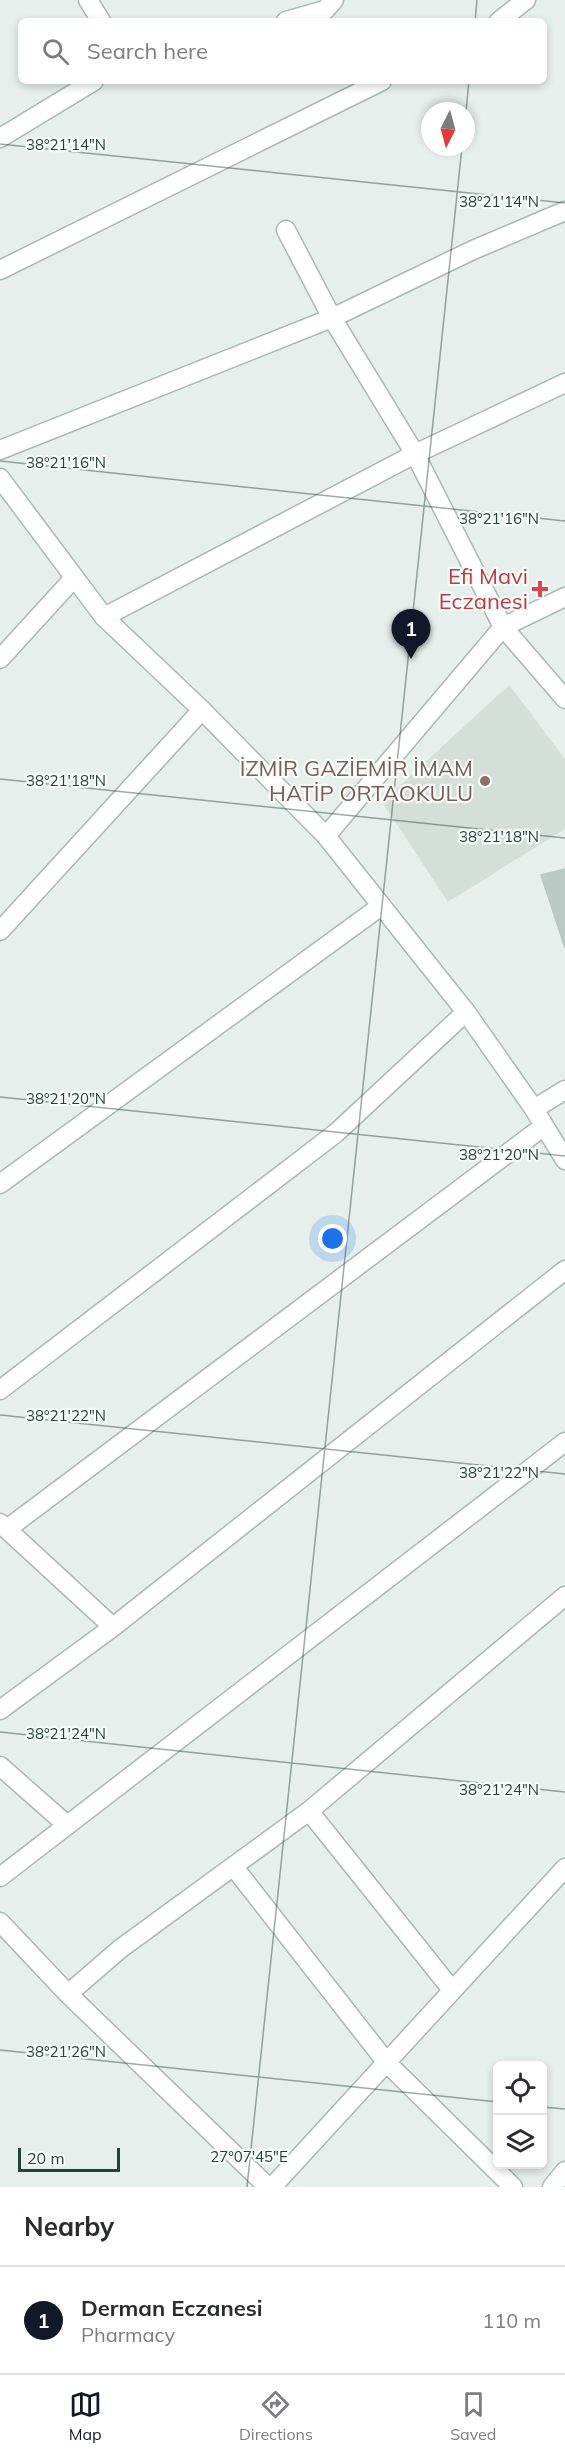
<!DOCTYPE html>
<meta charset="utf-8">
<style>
body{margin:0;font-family:Mulish,sans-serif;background:#f2f2f3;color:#2b2b33}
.controls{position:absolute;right:18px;bottom:18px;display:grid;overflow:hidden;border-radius:9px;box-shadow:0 3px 9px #0003}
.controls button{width:54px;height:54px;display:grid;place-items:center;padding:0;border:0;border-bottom:2px solid #e1e1e2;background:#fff;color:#2b2b33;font:30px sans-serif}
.compass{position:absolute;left:421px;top:102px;width:54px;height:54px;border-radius:50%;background:#fff;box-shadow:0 3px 9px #0003;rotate:186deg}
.scale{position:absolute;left:18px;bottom:15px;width:102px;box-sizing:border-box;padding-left:6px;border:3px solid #24423a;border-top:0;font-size:16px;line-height:21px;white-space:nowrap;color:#24423a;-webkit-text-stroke:4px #f7fbf9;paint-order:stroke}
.you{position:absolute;left:333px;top:1239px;width:21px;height:21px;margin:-15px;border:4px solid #fff;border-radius:50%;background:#1a73e8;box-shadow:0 0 0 9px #1a73e833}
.badge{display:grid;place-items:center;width:39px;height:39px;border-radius:50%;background:#111827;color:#fff;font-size:20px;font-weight:700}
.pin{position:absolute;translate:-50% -50px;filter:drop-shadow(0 2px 3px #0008)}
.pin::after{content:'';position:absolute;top:32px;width:21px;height:18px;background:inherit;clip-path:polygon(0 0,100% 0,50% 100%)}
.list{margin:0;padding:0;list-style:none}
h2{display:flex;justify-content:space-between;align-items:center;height:78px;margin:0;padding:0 24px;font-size:26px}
h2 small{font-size:20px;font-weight:400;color:#7c7c81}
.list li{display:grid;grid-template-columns:39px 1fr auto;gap:18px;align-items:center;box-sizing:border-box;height:108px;padding:0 24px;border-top:2px solid #e1e1e2}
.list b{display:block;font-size:22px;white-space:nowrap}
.list p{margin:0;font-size:20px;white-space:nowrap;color:#7c7c81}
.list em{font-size:20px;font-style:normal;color:#7c7c81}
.icon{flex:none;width:33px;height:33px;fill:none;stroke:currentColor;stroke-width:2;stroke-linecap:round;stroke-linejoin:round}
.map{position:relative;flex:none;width:565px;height:2187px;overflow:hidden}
.search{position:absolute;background:#fff;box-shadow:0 3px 9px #0003;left:18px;right:18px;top:18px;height:66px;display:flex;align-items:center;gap:15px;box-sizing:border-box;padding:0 21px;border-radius:9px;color:#7c7c81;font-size:22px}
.sheet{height:186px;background:#fff}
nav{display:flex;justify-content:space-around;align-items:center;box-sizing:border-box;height:84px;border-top:2px solid #e1e1e2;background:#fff;font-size:16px;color:#7c7c81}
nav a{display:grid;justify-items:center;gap:3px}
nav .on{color:#111827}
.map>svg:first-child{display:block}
.built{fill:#d4dfda}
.building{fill:#bbcac4;stroke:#b8c9c2;stroke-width:1.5}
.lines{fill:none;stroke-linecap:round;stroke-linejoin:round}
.minor-casing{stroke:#a8b8b2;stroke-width:21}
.tertiary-casing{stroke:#a8b8b2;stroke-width:21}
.secondary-casing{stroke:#a4bbb3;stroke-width:21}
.minor{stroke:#fff;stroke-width:18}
.tertiary{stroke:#fff;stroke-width:18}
.secondary{stroke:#fff;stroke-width:18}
.ticks{fill:none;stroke:#24423a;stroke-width:1.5;stroke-opacity:0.45}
.health-dot{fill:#e0444e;stroke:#f7fbf9;stroke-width:2}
.education-dot{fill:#8d6e63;stroke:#f7fbf9;stroke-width:2}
.labels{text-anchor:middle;stroke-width:4.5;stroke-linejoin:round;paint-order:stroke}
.health-label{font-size:22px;fill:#be3a42;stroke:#f7fbf9;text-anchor:end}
.education-label{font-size:22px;fill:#785e54;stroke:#f7fbf9;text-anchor:end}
.ticks-label{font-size:15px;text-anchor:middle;fill:#24423a;stroke:#f7fbf9;stroke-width:4.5;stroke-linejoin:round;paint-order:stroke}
</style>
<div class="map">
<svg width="565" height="2187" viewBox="0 0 565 2187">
<rect width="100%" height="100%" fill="#e6efeb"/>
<path class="built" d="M509,685L565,759V829L448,902L382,802Z"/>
<path class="building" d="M565,869V948L541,875Z"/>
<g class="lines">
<defs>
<path id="minor" d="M88,0L101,21
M286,21L325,10L334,0
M499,21L526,0
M0,138L94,81
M286,230L332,318L415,454L503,627L565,699
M0,270L382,81
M0,450L332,318L473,250L565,211
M104,617L415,454L565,383
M0,659L73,579
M326,836L503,627L565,597
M0,931L202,710
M534,1109L565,1090
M0,1184L381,906
M0,1390L336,1133L466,1012
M0,1523L113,1627
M7,1529L544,1126
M0,1710L113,1627L565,1270
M0,1766L67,1825
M309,1811L452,1990
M233,1866L387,2063L513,2187
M0,1922L68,1994L268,2187
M68,1994L120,1949L309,1811L565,1596
M272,2187L565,1868
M552,2187L565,2171"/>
<path id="tertiary" d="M0,1877L565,1442"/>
<path id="secondary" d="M0,478L104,617L202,710L326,836L466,1012L534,1109L565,1160"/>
</defs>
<use href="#minor" class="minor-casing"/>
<use href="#tertiary" class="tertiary-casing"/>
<use href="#secondary" class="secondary-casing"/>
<use href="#minor" class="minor"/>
<use href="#tertiary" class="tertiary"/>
<use href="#secondary" class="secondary"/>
</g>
<path class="ticks" d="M475,21L477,0M466,111L469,81M0,144L565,203M0,461L565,521M0,779L565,838M0,1097L565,1156M0,1415L565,1474M0,1732L565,1792M0,2050L498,2102M542,2107L565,2109M247,2187L462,147"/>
<path class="health-dot" d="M537 580h6v6h6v6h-6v6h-6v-6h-6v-6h6z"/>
<circle class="education-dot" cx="485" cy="781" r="6"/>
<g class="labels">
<g class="health-label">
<text x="528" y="584">Efi Mavi<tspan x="528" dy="25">Eczanesi</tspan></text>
</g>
<g class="education-label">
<text x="473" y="776">İZMİR GAZİEMİR İMAM<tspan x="473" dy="25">HATİP ORTAOKULU</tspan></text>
</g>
</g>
<g class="ticks-label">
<text x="66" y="150">38°21'14"N</text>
<text x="499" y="207">38°21'14"N</text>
<text x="66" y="468">38°21'16"N</text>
<text x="499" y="524">38°21'16"N</text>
<text x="66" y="786">38°21'18"N</text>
<text x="499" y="842">38°21'18"N</text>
<text x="66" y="1104">38°21'20"N</text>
<text x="499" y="1160">38°21'20"N</text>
<text x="66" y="1421">38°21'22"N</text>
<text x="499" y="1478">38°21'22"N</text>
<text x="66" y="1739">38°21'24"N</text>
<text x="499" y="1795">38°21'24"N</text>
<text x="66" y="2057">38°21'26"N</text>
<text x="249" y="2162">27°07'45"E</text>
</g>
</svg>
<div class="controls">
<button><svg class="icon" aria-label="locate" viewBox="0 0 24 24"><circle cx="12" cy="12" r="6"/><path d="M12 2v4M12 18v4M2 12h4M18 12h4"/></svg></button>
<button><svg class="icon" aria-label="layers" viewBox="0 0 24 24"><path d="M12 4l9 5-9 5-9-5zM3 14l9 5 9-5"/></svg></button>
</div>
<svg class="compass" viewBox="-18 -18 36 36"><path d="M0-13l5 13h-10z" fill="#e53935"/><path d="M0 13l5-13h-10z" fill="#7c7c81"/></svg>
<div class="scale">20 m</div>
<div class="you"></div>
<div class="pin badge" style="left:411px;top:659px">1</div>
<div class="search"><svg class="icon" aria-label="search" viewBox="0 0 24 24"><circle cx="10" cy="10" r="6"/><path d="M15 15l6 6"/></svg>Search here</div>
</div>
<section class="sheet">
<h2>Nearby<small></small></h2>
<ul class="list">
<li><span class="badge">1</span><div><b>Derman Eczanesi</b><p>Pharmacy</p></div><em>110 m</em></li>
</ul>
</section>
<nav>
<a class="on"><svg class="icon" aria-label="map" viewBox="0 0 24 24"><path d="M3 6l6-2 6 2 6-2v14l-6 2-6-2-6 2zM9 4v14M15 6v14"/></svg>Map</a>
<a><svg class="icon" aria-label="directions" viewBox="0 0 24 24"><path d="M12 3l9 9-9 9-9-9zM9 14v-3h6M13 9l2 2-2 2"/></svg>Directions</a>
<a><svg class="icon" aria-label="saved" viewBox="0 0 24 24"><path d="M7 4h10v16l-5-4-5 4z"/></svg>Saved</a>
</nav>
